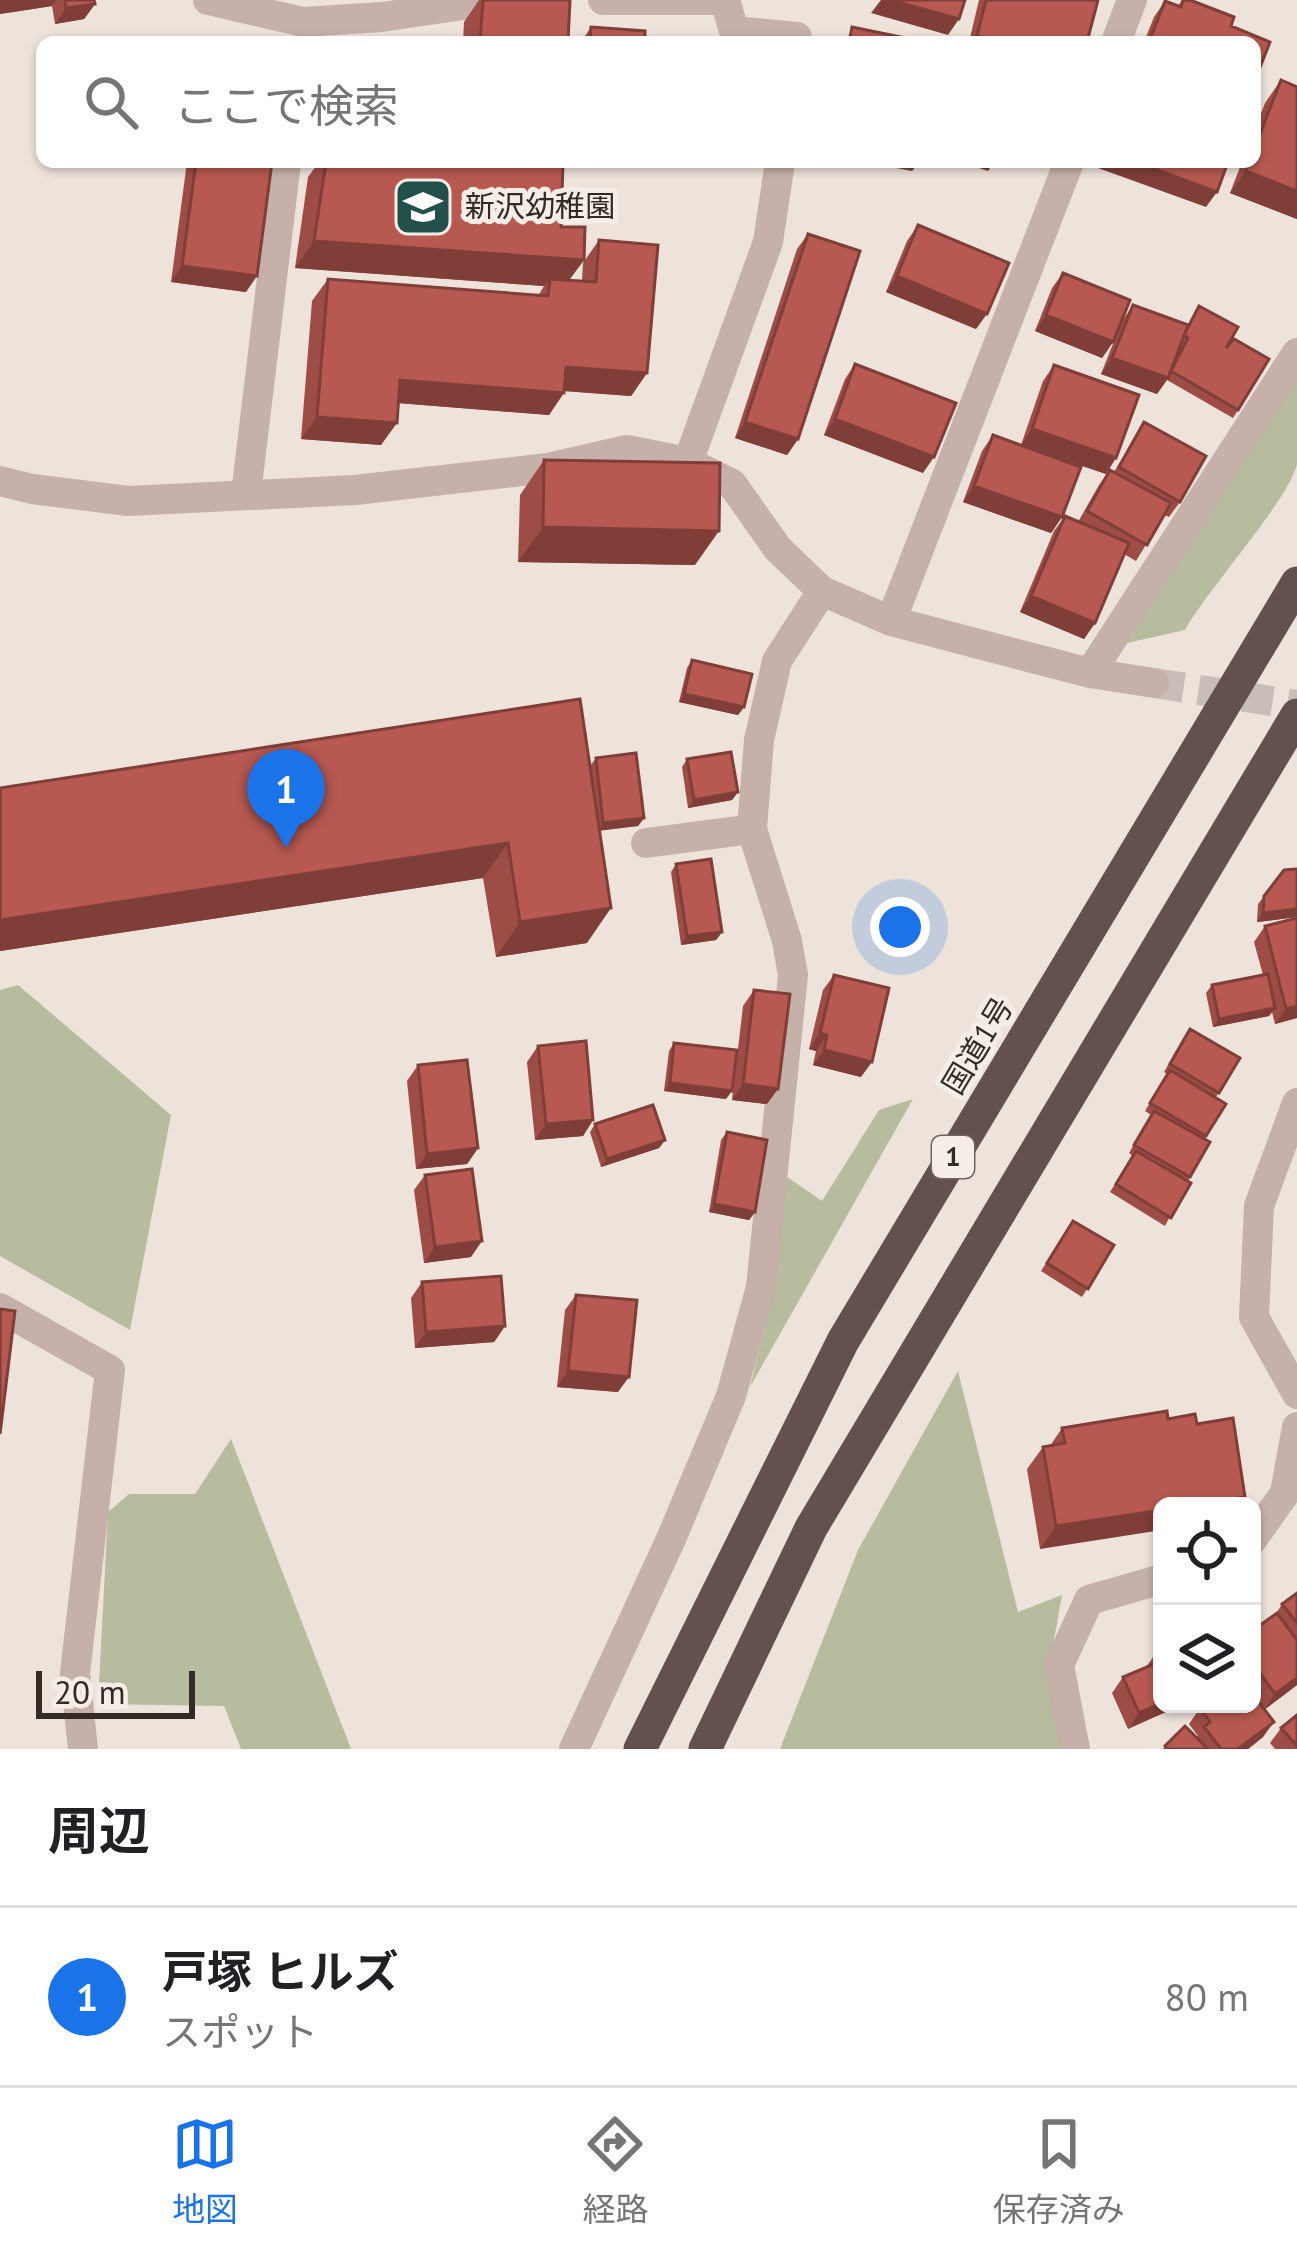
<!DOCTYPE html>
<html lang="ja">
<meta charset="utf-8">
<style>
body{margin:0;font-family:"PT Sans","Noto Sans JP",sans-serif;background:#f6f6f6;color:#202124}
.controls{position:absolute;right:36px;bottom:36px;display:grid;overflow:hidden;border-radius:18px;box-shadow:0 3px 9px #0004}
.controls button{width:108px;height:108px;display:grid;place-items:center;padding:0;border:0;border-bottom:3px solid #e0e0e0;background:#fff;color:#202124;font:60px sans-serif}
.scale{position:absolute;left:36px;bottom:30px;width:159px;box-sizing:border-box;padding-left:12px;border:6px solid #332a28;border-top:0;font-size:33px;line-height:42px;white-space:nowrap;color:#332a28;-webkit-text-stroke:9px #f7ede7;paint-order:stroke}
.you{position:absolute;left:900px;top:927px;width:42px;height:42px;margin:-30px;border:9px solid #fff;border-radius:50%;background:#1a73e8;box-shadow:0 0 0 18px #1a73e833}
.badge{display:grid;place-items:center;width:78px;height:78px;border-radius:50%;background:#1a73e8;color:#fff;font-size:39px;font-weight:700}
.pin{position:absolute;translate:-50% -99px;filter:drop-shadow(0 3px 6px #0008)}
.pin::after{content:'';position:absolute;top:63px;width:42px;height:36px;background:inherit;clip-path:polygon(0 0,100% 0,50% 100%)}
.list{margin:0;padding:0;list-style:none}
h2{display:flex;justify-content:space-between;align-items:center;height:156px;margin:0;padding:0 48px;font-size:51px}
h2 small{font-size:39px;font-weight:400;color:#757577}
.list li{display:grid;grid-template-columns:78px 1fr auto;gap:36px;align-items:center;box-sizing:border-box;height:180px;padding:0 48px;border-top:3px solid #e0e0e0}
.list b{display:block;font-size:45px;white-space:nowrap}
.list p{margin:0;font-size:39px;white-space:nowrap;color:#757577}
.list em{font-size:39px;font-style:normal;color:#757577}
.icon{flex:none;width:66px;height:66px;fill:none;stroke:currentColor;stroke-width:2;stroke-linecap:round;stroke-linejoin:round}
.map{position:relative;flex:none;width:1297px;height:1749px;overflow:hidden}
.search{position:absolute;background:#fff;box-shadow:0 3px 9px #0004;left:36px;right:36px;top:36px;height:132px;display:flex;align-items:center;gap:30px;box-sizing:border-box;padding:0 42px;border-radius:18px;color:#757577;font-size:45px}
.sheet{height:336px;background:#fff}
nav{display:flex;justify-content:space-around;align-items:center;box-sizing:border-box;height:168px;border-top:3px solid #e0e0e0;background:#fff;font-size:33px;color:#757577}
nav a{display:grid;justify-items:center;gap:6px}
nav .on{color:#1a73e8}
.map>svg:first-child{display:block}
.green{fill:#b6bc9d}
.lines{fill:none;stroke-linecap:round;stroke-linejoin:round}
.minor-tunnel{stroke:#c9beb7;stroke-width:30;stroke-dasharray:30 15;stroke-linecap:butt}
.minor{stroke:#c5b1a9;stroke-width:30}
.trunk{stroke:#63514e;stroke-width:33}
.wall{fill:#9d4d45}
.shaded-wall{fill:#803e38}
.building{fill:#b75950;stroke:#803e38;stroke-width:3}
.labels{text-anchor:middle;stroke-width:10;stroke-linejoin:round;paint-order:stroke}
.shield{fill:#f7ede7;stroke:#6e6461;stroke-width:3}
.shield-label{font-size:27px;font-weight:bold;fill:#332a28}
.poi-label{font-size:30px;fill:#332a28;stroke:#f7ede7;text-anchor:start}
.street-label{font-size:30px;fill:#332a28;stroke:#f7ede7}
</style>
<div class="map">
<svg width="1297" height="1749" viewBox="0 0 1297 1749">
<rect width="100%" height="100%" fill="#eee3db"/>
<path class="green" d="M1297,379C1297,406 1297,438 1297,464C1290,498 1208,589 1185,630L1127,643Z
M18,985L171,1115L130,1330L0,1256V990Z
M913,1099L750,1387L776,1284L783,1174L822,1201L879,1110Z
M958,1371L1018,1612L1062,1595L1047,1679L1064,1749H780L858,1550Z
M231,1439L351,1749H241L224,1706L98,1704L108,1512L129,1494H195Z"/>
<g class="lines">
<path class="minor-tunnel" d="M1154,683L1297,705"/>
<path class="minor" d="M208,0L303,22L382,17L497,0
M603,0H720
M725,0L734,31L797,37V42
M1116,42L1132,0
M688,462L768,242L780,162
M0,481L32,489L128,501L355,490L548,468L627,450L688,462L732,484L778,549L822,591L891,621L1090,673L1154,683
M246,494L286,162
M891,621L1069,162
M1090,673L1297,353
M646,843L752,829
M1297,1103L1259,1206L1254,1317L1297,1394
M0,1308L110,1370L75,1673L83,1749
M1252,1540L1285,1493L1297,1427
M574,1749L671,1539L731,1396L761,1287L793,975L787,941L752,829L759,740L777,661L822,591
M1075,1749L1059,1665L1089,1600L1162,1579"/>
<path class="trunk" d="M640,1749L843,1341L1297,583
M705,1749L811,1528L1297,715"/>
</g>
<path class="wall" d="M0,0H94L95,4L84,19L55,24L52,6L0,14Z
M479,0H570L568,42H463L464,22Z
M979,0H1098L1087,42H969Z
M1182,0L1231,26L1255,42H1144L1154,17L1165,1L1178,6Z
M591,27L645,42H581Z
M1281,80L1297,219L1230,193L1242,162H1255V129L1265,103Z
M187,162H272L246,292L171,282Z
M319,162H563L561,227L584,260L569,280L582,281L583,263L599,240L647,373L631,396L564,391L549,415L398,403L381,445L301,439L312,301L328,279L538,296L544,286L295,268L308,177Z
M918,225L976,329L886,292L907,241Z
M808,234L798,439L787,455L735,438L797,249Z
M1063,273L1113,342L1102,358L1035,331L1052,288Z
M1133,305L1226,348L1238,410L1233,418L1167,380L1157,394L1101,374L1122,321Z
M855,364L923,473L824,435L845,379Z
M1054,365L1106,474L1021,445L1043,381Z
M1144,422L1180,502L1169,517L1164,515L1136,561L1124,554L1095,623L1084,639L1020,612L1054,531L1065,516L1078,522L1099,485L1110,470L1114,472Z
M993,435L1062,517L1051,533L963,502L982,451Z
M544,460L695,565L518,562L520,495Z
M692,660L744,707L738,715L679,702L687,668Z
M596,758L644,818L638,826L600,830L587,943L496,957L483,878L0,951V788L590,766Z
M687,759L738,792L732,800L688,808L682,767Z
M676,864L722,932L716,940L681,945L671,872Z
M1297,869V917L1257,922L1258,904L1284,870Z
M1297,918V1018L1275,1024L1272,1012L1269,1016L1213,1027L1206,993L1212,985L1263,975L1254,942L1265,926Z
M834,975L861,1077L813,1065L816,1051L809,1049L823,990Z
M754,990L767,1104L732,1100L743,1006Z
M1184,1037L1240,1058L1216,1097L1226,1104L1204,1139L1190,1177L1165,1226L1110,1192L1133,1156L1129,1153L1151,1115L1145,1111L1167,1074L1164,1072Z
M674,1043L726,1099L664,1091L669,1051Z
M538,1046L593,1120L583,1136L535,1140L527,1062Z
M418,1065L478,1148L467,1164L416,1169L407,1081Z
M595,1124L665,1140L659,1148L601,1167L590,1132Z
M727,1132L755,1212L749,1220L709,1212L721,1140Z
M425,1175L471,1257L424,1263L414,1190Z
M1073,1221L1114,1245L1082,1297L1041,1271Z
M422,1282L505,1326L494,1342L415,1348L411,1298Z
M576,1295L618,1392L557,1387L565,1310Z
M1168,1419L1197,1424L1245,1497L1239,1506H1162L1040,1549L1027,1469L1043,1447L1050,1446L1062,1428Z
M1297,1593V1639L1277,1612L1282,1604Z
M1252,1631L1297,1685L1265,1709L1263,1737L1248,1749H1163L1185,1726L1196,1737L1198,1736L1189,1724L1200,1708L1252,1704Z
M1162,1651V1704L1128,1729L1112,1693L1123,1677L1146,1667L1156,1653Z
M1297,1715V1749H1275L1270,1743L1281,1728Z"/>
<path class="shaded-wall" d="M0,0H56L52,6L0,14Z
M881,0H890L959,19L948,35L871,13Z
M95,4L84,19L55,24L66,8Z
M977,36L1002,42H973Z
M865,162H919L912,171Z
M961,162H994L988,171Z
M1102,162H1136L1217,192L1206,207L1098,168Z
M1246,171L1297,191V219L1230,193Z
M314,241L584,260L564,287L550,279L544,286L295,268Z
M182,266L257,276L246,292L171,282Z
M897,276L987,314L976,329L886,292Z
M1046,315L1113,342L1102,358L1035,331Z
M1112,358L1168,378L1157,394L1101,374Z
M566,367L647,373L631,396L551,390Z
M400,380L564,393L549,415L385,402Z
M317,417L397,423L381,445L301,439Z
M835,419L934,457L923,473L824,435Z
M745,422L798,439L787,455L735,438Z
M1032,429L1116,458L1106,474L1021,445Z
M974,486L1062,517L1051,533L963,502Z
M543,527L719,531L695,565L518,562Z
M1031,596L1095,623L1084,639L1020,612Z
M684,694L744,707L738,715L679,702Z
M738,792L732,800L688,808L694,800Z
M644,818L638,826L598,831L603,823Z
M508,843L483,878L0,951V920Z
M611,908L587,943L496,957L520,922Z
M1297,909V917L1257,922L1263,913Z
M722,932L716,940L681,945L687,936Z
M1297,1006V1018L1275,1024L1286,1009Z
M1275,1008L1269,1016L1213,1027L1219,1019Z
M820,1033L827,1035L816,1051L809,1049Z
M824,1050L872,1062L861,1077L813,1065Z
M670,1083L732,1091L726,1099L664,1091Z
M743,1084L778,1089L767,1104L732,1100Z
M593,1120L583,1136L535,1140L546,1124Z
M665,1140L659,1148L601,1167L607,1159Z
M478,1148L467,1164L416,1169L427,1154Z
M714,1204L755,1212L749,1220L709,1212Z
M482,1241L471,1257L424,1263L435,1247Z
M505,1326L494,1342L415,1348L426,1332Z
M568,1371L629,1377L618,1392L557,1387Z
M1245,1497L1239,1506H1188Z
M1162,1510V1530L1040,1549L1056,1526Z
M1297,1678V1685L1264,1710L1275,1694Z
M1162,1704H1184L1128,1729L1139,1713Z
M1274,1722L1263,1737L1248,1749H1238Z"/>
<path class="building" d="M65,0H94L95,4L66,8Z
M483,0H570L568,42H480Z
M890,0H965L959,19Z
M986,0H1098L1087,42H1002L977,36Z
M1183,0H1190L1234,17L1231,26L1270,42L1255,80V42H1149L1165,1L1181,7Z
M591,27L645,31V42H590Z
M852,27L925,42H849Z
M1281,80L1297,87V191L1246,171L1249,162H1255V147Z
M196,162H272L257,276L182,266Z
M326,162H563L561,227H585L584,260L314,241Z
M1136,162H1228L1217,192Z
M918,225L1009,263L987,314L897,276Z
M808,234L860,251L798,439L745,422Z
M599,240L658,245L647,373L566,367L564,393L400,380L397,423L317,417L328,279L548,296L550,279L596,282Z
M1063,273L1130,300L1113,342L1046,315Z
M1133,305L1188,325L1168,378L1112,358Z
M1199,306L1238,327L1226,348L1234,339L1269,359L1238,410L1171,371L1188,338L1184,335Z
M855,364L956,403L934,457L835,419Z
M1054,365L1139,395L1116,458L1032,429Z
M1144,422L1206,456L1180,502L1119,467Z
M993,435L1081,467L1062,517L974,486Z
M544,460L720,463L719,531L543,527Z
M1110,470L1171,503L1147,545L1087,511Z
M1065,516L1129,543L1095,623L1031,596Z
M692,660L752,674L744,707L684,694Z
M580,699L611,908L520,922L508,843L0,920V788Z
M731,752L738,792L694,800L687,759Z
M636,753L644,818L603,823L596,758Z
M711,859L722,932L687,936L676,864Z
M1297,869V909L1263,913L1264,896L1284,870Z
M1297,918V1006L1286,1009L1265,926Z
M1268,974L1275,1008L1219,1019L1212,985Z
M834,975L889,988L872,1062L824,1050L827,1035L820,1033Z
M754,990L790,994L778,1089L743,1084Z
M1190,1029L1240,1058L1219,1093L1170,1064Z
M586,1041L593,1120L546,1124L538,1046Z
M674,1043L737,1050L732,1091L670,1083Z
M467,1060L478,1148L427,1154L418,1065Z
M1170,1070L1226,1104L1206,1136L1150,1103Z
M653,1105L665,1140L607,1159L595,1124Z
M1154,1111L1210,1142L1190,1177L1134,1145Z
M727,1132L767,1140L755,1212L714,1204Z
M1136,1151L1191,1183L1171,1218L1116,1184Z
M472,1169L482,1241L435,1247L425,1175Z
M1073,1221L1114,1245L1088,1289L1047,1263Z
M501,1276L505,1326L426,1332L422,1282Z
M576,1295L637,1300L629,1377L568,1371Z
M0,1309L15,1311L0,1434Z
M1167,1411L1168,1419L1195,1414L1197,1424L1233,1418L1245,1497L1188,1506H1162V1510L1056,1526L1043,1447L1065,1443L1062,1428Z
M1297,1593V1623L1282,1604Z
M1277,1613L1297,1640V1678L1275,1694L1252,1662V1631Z
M1162,1651V1703L1139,1713L1123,1677L1159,1662L1156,1653Z
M1252,1693L1274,1722L1238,1749H1221L1204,1727L1210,1722L1200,1708L1206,1704H1252Z
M1297,1715V1746L1281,1728Z
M1185,1726L1208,1749H1167L1165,1746Z"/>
<defs>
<symbol id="school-square" viewBox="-11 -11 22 22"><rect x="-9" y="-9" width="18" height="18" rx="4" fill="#22504b" stroke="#f7ede7"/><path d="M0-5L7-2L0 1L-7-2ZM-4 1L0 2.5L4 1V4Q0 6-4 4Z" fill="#fff"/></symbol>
</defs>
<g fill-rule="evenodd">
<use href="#school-square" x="390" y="174" width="66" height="66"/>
</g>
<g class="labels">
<rect class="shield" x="932" y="1136" width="42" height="42" rx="9"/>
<g class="shield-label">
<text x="953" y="1166">1</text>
</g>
<g class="poi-label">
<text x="465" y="217">新沢幼稚園</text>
</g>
<g class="street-label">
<text transform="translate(978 1046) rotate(-59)" y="10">国道1号</text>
</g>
</g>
</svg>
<div class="controls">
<button><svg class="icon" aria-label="locate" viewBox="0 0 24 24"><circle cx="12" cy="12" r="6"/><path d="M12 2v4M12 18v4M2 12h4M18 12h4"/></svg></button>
<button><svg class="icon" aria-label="layers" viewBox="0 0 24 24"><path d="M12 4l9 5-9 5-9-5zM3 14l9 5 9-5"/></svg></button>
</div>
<div class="scale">20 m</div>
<div class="you"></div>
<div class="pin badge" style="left:286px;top:848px">1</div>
<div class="search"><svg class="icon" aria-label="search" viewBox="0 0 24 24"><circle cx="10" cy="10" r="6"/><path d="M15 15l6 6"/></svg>ここで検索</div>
</div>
<section class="sheet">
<h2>周辺<small></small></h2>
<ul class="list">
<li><span class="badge">1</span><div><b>戸塚 ヒルズ</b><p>スポット</p></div><em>80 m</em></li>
</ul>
</section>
<nav>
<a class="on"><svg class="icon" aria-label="map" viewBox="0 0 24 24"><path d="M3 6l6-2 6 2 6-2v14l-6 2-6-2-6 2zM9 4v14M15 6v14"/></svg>地図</a>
<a><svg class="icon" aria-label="directions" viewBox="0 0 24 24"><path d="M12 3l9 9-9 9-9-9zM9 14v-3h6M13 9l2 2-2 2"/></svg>経路</a>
<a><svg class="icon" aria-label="saved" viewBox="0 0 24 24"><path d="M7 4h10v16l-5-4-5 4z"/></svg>保存済み</a>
</nav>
